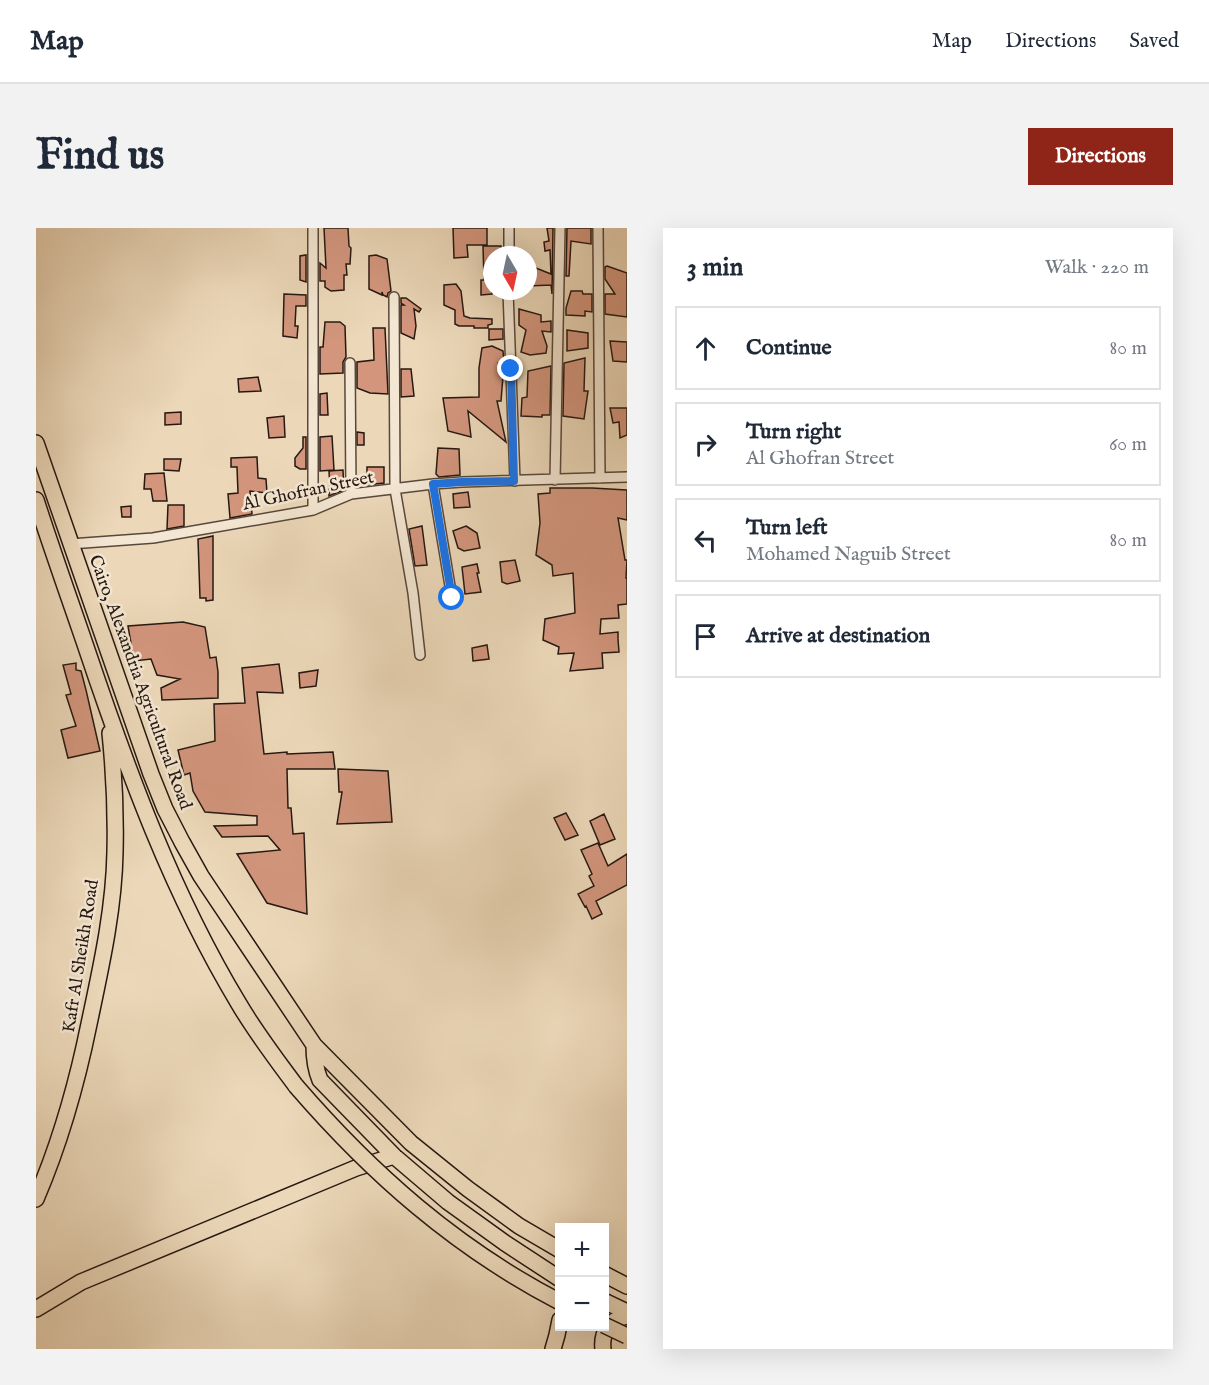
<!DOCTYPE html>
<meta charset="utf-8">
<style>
body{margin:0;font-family:"IM FELL English",serif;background:#f2f2f3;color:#1f2937}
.controls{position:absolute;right:18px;bottom:18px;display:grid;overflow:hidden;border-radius:0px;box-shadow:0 6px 24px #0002}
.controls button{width:54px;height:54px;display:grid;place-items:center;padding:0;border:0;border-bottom:2px solid #e0e1e3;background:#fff;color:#1f2937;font:30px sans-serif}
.compass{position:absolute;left:447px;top:18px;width:54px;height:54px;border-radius:50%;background:#fff;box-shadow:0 6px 24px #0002;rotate:171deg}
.stop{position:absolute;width:18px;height:18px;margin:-14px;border:4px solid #1a73e8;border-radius:50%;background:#fff}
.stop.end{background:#1a73e8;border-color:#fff;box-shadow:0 2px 6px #0008}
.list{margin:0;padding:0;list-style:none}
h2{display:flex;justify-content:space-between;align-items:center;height:78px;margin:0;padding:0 24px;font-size:26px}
h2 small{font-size:20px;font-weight:400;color:#747a83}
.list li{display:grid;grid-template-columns:39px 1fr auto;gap:18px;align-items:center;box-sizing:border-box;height:84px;margin:0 12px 12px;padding:0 12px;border:2px solid #e0e1e3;border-radius:0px}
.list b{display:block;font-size:22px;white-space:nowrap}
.list p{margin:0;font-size:20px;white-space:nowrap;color:#747a83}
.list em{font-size:20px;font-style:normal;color:#747a83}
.icon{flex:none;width:33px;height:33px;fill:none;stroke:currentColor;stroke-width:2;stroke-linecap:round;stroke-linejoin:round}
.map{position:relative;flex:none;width:591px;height:1121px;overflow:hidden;border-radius:0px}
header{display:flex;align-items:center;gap:36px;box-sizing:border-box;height:84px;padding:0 30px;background:#fff;border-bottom:2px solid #e0e1e3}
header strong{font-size:28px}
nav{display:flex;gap:33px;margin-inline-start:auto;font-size:21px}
.intro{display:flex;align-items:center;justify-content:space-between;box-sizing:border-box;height:144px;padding:0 36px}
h1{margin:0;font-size:42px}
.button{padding:15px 27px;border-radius:0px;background:#8f2418;color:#fff;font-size:21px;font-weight:700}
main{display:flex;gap:36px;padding:0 36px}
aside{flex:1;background:#fff;border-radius:0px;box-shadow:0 6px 24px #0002}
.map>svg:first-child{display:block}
.building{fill:#d3967d;stroke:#261811;stroke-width:1.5}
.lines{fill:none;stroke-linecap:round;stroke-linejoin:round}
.minor-casing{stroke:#58483b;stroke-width:12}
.trunk-casing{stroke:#261811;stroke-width:18}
.minor{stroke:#f3e6d2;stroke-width:9}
.trunk{stroke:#ecd8b9;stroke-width:15}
.trunk-bridge-casing{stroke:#261811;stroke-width:18;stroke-linecap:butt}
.trunk-bridge{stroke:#ecd8b9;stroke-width:15}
.route{stroke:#1a73e8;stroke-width:8}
.labels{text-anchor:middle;stroke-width:5;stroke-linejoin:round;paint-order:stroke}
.street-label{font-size:18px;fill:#261811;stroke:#f3e6d2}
</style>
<header>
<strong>Map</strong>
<nav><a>Map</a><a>Directions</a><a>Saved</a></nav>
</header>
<div class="intro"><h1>Find us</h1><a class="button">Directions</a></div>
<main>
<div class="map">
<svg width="591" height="1121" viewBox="0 0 591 1121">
<rect width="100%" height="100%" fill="#ecd8b9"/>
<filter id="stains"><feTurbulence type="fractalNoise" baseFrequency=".00333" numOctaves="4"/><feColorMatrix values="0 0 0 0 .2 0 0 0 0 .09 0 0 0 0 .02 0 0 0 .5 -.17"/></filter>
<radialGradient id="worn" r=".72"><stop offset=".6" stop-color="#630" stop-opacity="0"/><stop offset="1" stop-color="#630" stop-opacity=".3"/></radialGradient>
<path class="building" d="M288,0H312L313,18L315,20L314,36H310L311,47H308V62L295,63L289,59V53H284V35L290,40Z
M417,0H451V17H431L432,29L418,30Z
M511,0H517L516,66L515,57L492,58V41L500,40L515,46L514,22L509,23L508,14L513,13Z
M531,0H555V16L535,13L533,48H530Z
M447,18H465V27H456V66L445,67V52H448Z
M270,27V54L264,52V28Z
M340,27L351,31L355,63L352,65L351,69L347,67L346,64V67L333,61V28Z
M571,38L591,45V89L569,86V66H579L569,51V39Z
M420,56L425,63L428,88L434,90L456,91V96L452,97V100H438V98H423L419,96V82L408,77V57Z
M535,63H546L547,66H556V84L549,83V88L530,87V80Z
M248,66L270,67V78H260L259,98H262L261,110L247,108Z
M365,70H370L385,81L383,84L378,81L380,98L378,111L365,105V77H368L365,75Z
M483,81L505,87V94L515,93V104L506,103L511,118L510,125L494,127L485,124L490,102L483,97Z
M289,94H304L309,98L310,129L307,134V145L284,146V119H287Z
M337,100H349L352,166L334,165L321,160V134L338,132Z
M453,101H467V111L453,112Z
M531,102L552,105V120L531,123Z
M574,113L591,114V134L577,133Z
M456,118L467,123L468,134L462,135L467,148L465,173H461L470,214L432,183L435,209L412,203L407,170L443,169V140L446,120Z
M549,130L548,163H552L548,191L527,188L528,135Z
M515,138L514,187H506V189L485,188L486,170L491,169L492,143Z
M365,141H375L378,168L365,169Z
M222,149L225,163L203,164L202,151Z
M291,165L292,187H284V166Z
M574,180H591V207L584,210L583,194L577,195Z
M145,184V196L129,197V185Z
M248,188L249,209L233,210L231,190Z
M321,204L328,205V217H321Z
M296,208L298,242L284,243V209Z
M267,209H270V241H264L259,238V230L267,220Z
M402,220L423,221L424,247L403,249L400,246Z
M221,229L222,250L230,251L231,265L214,263L216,286L194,290L192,266L202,265L201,239H195V230Z
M128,231H145L143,243L128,242Z
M331,239H348V255L331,257Z
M307,242L308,262L293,268V261H294L293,243Z
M128,245L131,273H117L115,261H108L109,246Z
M514,260H556L591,262V292L582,290L589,332H591L590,350H591V376L582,377L583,390L565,391L564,406L582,404V411L583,424L566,425L567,440L534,443L538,425L522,426L523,419L507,412L509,391L539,385L537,345L517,348L516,337L500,327L504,295L502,266L514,265Z
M432,264L434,279L418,280L417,266Z
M132,277H148V298L131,301Z
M95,278V289H86L85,279Z
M386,298L391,337L379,338L373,301Z
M430,298L441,305L444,320L428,323L422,320L417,303Z
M177,308V372L170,373V370H164L162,311Z
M479,332L484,353L471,356L466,354L464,334Z
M441,336L443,345H441L445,364L429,366L426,339Z
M147,394L169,399L174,430L180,429L182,444V470L126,472L125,460L144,451L121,447L115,431L98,433L92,398Z
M451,417L453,431L437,433L436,420Z
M40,435V442L45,443L50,462L64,523L32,530L25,502L40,498L30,467L35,466L27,437Z
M243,436L247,465L221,464L228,526L251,524V526L297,524L299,541H251L252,580H255L257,606L268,605L271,686L231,675L201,626L244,622L232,608L186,609L178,598L221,597V588L169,584L157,563L154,545L148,547L142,522L179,513L178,476L209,475L206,440Z
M282,442L280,458L264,460L263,445Z
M302,541L352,543L356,594L301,596L306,564H303Z
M530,585L542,607L529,612L518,590Z
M568,586L579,611L564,617L554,593Z
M562,615L572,638L591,626V657L560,673L566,686L556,691L550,678L549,679L542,666L558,658L553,648L556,646L545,622Z"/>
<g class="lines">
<defs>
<path id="minor" d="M277,0V282
M562,0L564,250
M473,27V0
M472,63L479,253
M358,69L359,261L377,365L384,427
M314,135L315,266
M519,252L524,0
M397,256L416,370
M34,316L117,310L277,282L315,266L397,256L426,254L591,249"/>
<path id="trunk" d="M0,215L115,546L129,581L146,614L165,648L278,817L375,915L432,961L483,998L524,1022
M0,272C16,322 34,372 51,422C92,544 136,665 203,776C220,805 240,831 260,858
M278,817C278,830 279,840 284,852L358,928L412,974L469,1015L524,1051
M0,971C24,915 41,855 53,796C65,739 78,682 79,624C80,584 78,544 74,505
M568,1046L591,1058
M568,1073L591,1084
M0,1081L45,1054L320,940L358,928
M517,1121L521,1107L524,1092
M567,1121C565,1104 574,1091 591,1088"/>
</defs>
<use href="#minor" class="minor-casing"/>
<use href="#trunk" class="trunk-casing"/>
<use href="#minor" class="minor"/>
<use href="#trunk" class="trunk"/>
<defs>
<path id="trunk-bridge" d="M260,858C336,946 420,1020 524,1074
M568,1097L591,1108"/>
</defs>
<use href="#trunk-bridge" class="trunk-bridge-casing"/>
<use href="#trunk-bridge" class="trunk-bridge"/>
</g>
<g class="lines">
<path class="route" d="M416,370L397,256L426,254L478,253L475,141"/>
</g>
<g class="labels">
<g class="street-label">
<text transform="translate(272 262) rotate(-12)" y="6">Al Ghofran Street</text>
<text transform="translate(105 454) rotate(70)" y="6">Cairo, Alexandria Agricultural Road</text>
<text transform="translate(44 728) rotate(-81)" y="6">Kafr Al Sheikh Road</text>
</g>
</g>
<rect width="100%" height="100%" filter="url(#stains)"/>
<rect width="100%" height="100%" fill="url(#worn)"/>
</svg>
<div class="controls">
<button>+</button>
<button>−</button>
</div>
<svg class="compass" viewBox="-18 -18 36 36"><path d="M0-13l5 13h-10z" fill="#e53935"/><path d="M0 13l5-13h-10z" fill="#747a83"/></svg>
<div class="stop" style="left:416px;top:370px"></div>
<div class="stop end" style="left:475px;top:141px"></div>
</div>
<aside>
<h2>3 min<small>Walk · 220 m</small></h2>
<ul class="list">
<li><svg class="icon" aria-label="ahead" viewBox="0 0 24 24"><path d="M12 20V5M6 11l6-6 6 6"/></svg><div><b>Continue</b></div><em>80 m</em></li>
<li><svg class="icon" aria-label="right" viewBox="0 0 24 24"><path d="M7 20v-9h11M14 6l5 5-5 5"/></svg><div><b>Turn right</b><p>Al Ghofran Street</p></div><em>60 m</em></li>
<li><svg class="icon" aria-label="left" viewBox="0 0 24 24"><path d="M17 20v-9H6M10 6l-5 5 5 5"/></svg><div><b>Turn left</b><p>Mohamed Naguib Street</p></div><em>80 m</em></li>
<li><svg class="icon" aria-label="arrive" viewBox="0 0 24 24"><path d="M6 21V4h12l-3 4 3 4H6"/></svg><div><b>Arrive at destination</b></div></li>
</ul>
</aside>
</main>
